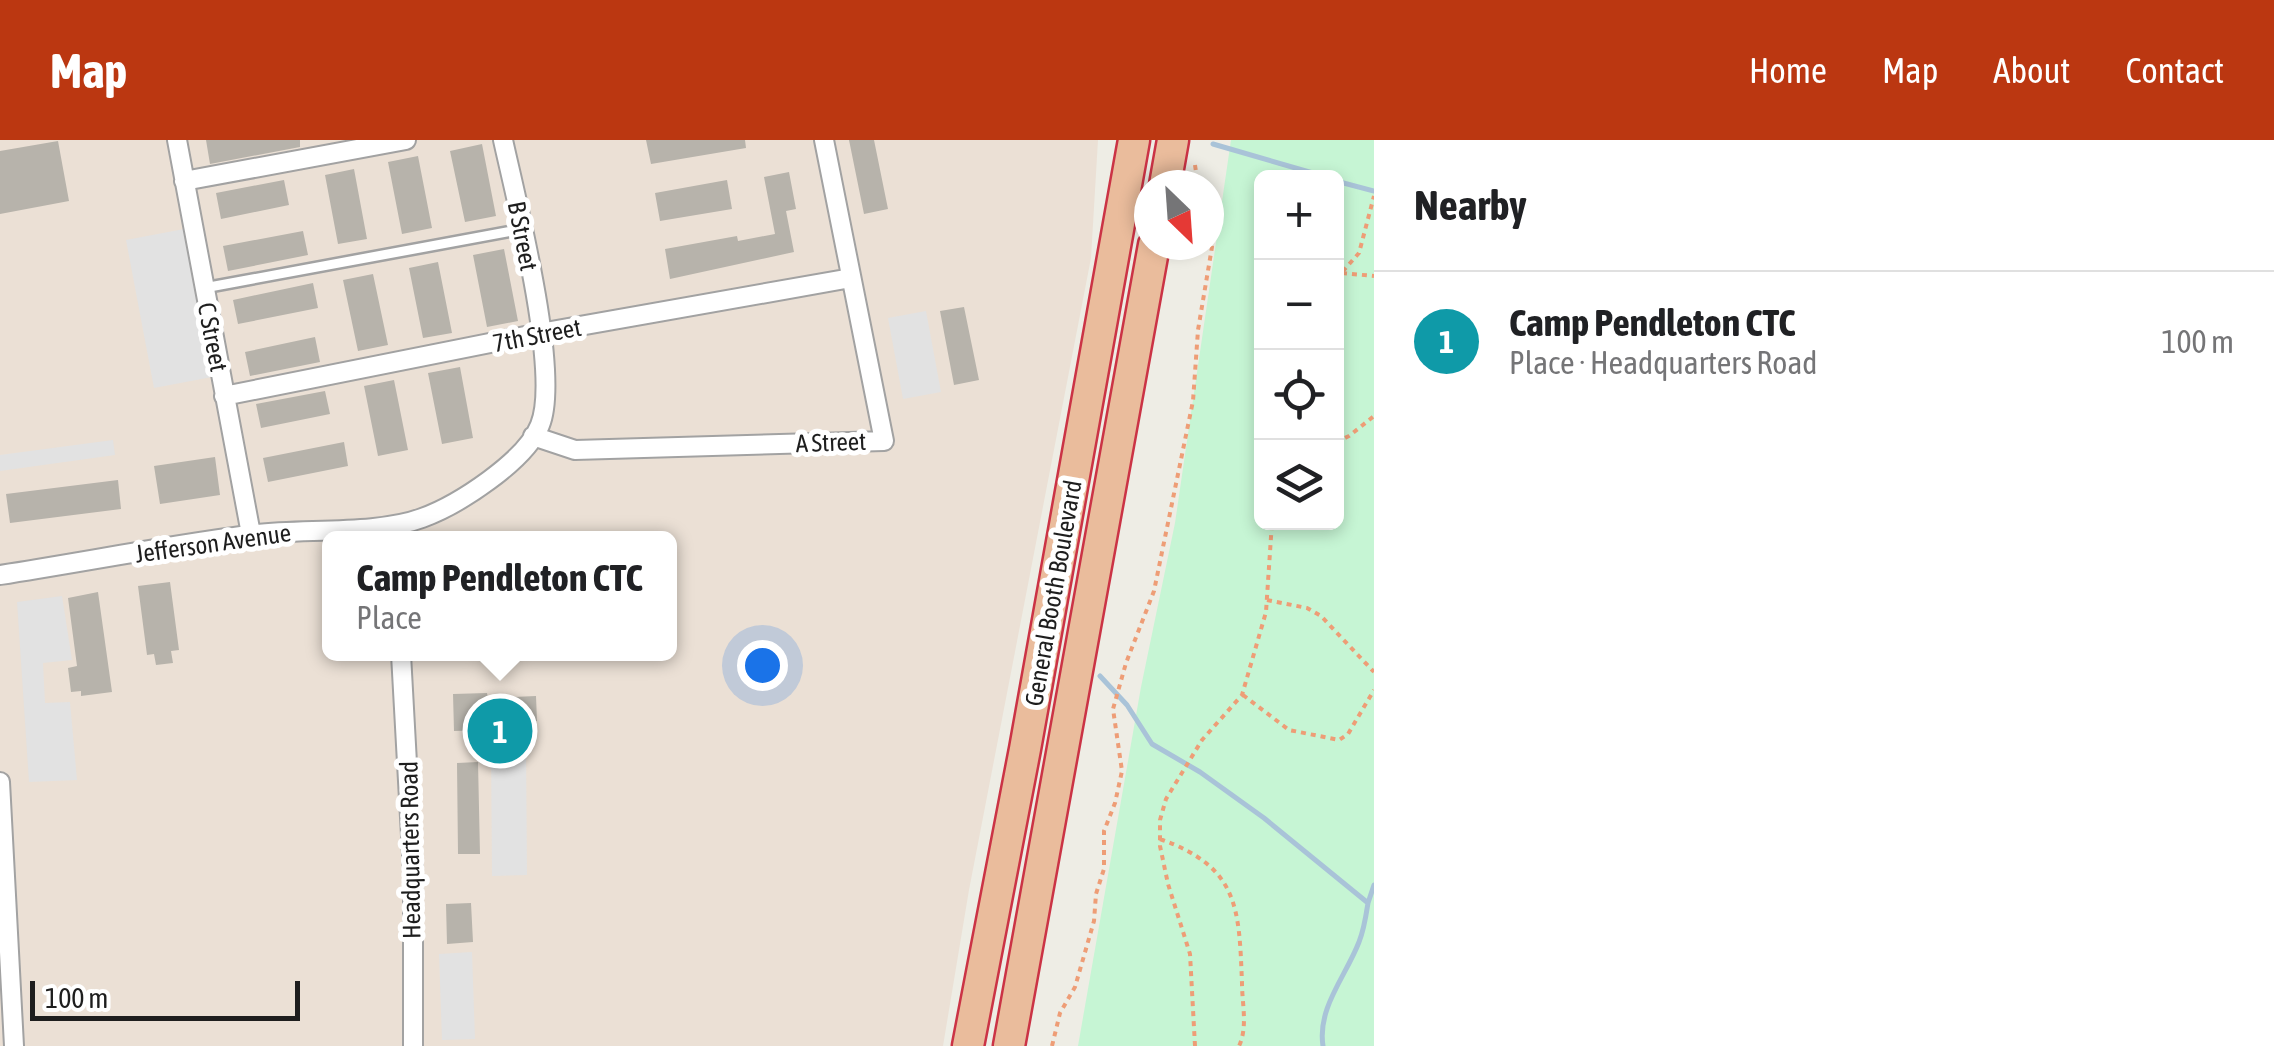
<!DOCTYPE html>
<meta charset="utf-8">
<style>
body{margin:0;font-family:"Asap Condensed",sans-serif;background:#f6f6f6;color:#202124}
.controls{position:absolute;right:30px;top:30px;display:grid;overflow:hidden;border-radius:15px;box-shadow:0 5px 15px #0003}
.controls button{width:90px;height:90px;display:grid;place-items:center;padding:0;border:0;border-bottom:2px solid #e0e0e0;background:#fff;color:#202124;font:50px sans-serif}
.compass{position:absolute;left:1134px;top:30px;width:90px;height:90px;border-radius:50%;background:#fff;box-shadow:0 5px 15px #0003;rotate:155deg}
.scale{position:absolute;left:30px;bottom:25px;width:270px;box-sizing:border-box;padding-left:10px;border:5px solid #1e1e1e;border-top:0;font-size:28px;line-height:35px;white-space:nowrap;color:#1e1e1e;-webkit-text-stroke:8px #fff;paint-order:stroke}
.you{position:absolute;left:762px;top:525px;width:35px;height:35px;margin:-25px;border:8px solid #fff;border-radius:50%;background:#1a73e8;box-shadow:0 0 0 15px #1a73e833}
.badge{display:grid;place-items:center;width:65px;height:65px;border-radius:50%;background:#bb3711;color:#fff;font-size:32px;font-weight:700}
.pin{position:absolute;translate:-50% -50%;border:5px solid #fff;box-shadow:0 2px 10px #0006}
.popup{position:absolute;left:322px;top:391px;width:355px;height:130px;box-sizing:border-box;display:grid;place-content:center;border-radius:15px;background:#fff;filter:drop-shadow(0 2px 8px #0005);font-size:32px;white-space:nowrap;color:#757577}
.popup b{font-size:38px;color:#202124}
.popup::after{content:'';position:absolute;left:50%;top:100%;margin-left:-20px;border:20px solid transparent;border-top-color:#fff}
.list{margin:0;padding:0;list-style:none}
h2{display:flex;justify-content:space-between;align-items:center;height:130px;margin:0;padding:0 40px;font-size:42px}
h2 small{font-size:32px;font-weight:400;color:#757577}
.list li{display:grid;grid-template-columns:65px 1fr auto;gap:30px;align-items:center;box-sizing:border-box;height:140px;padding:0 40px;border-top:2px solid #e0e0e0}
.list b{display:block;font-size:38px;white-space:nowrap}
.list p{margin:0;font-size:32px;white-space:nowrap;color:#757577}
.list em{font-size:32px;font-style:normal;color:#757577}
.icon{flex:none;width:55px;height:55px;fill:none;stroke:currentColor;stroke-width:2;stroke-linecap:round;stroke-linejoin:round}
.map{position:relative;flex:none;width:1374px;height:906px;overflow:hidden}
header{display:flex;align-items:center;gap:60px;box-sizing:border-box;height:140px;padding:0 50px;background:#bb3711;color:#fff}
header strong{font-size:48px}
nav{display:flex;gap:55px;margin-inline-start:auto;font-size:35px}
main{display:flex}
aside{flex:1;background:#fff}
.map>svg:first-child{display:block}
.military{fill:#ebe0d5;fill-rule:evenodd}
.park{fill:#c6f5d4;fill-rule:evenodd}
.parking{fill:#e2e2e2}
.lines{fill:none;stroke-linecap:round;stroke-linejoin:round}
.stream{stroke:#a9c3d8;stroke-width:5}
.building{fill:#b7b3ab}
.service-casing{stroke:#a2a2a2;stroke-width:14}
.minor-casing{stroke:#a2a2a2;stroke-width:22}
.trunk-casing{stroke:#cb3345;stroke-width:35}
.path{stroke:#ee9d76;stroke-width:4;stroke-dasharray:5 5;stroke-linecap:butt}
.service{stroke:#fff;stroke-width:9}
.minor{stroke:#fff;stroke-width:18}
.trunk{stroke:#eabc9c;stroke-width:30}
.labels{text-anchor:middle;stroke-width:10;stroke-linejoin:round;paint-order:stroke}
.street-label{font-size:25px;fill:#1e1e1e;stroke:#fff}
</style>
<header>
<strong>Map</strong>
<nav><a>Home</a><a>Map</a><a>About</a><a>Contact</a></nav>
</header>
<main>
<div class="map">
<svg width="1374" height="906" viewBox="0 0 1374 906">
<rect width="100%" height="100%" fill="#eeede5"/>
<path class="military" d="M0,0H1098L1091,118L969,750L943,906H0ZM330,398H670V514H330Z"/>
<path class="park" d="M1231,0H1374V906H1078L1141,547L1175,383ZM1262,38H1336V382H1262Z"/>
<path class="parking" d="M184,89L212,237L154,248L126,100Z
M926,171L941,252L903,259L888,178Z
M113,300L115,315L0,331V315Z
M62,456L72,520L43,523L45,563L70,562L77,640L29,642L17,462Z
M491,602H526L527,735L492,736Z
M472,812L475,899L442,900L439,814Z"/>
<g class="lines">
<path class="stream" d="M1213,4L1330,38
M1336,41L1374,51
M1100,536L1127,565L1152,604L1200,632L1264,678L1368,763C1366,776 1364,790 1359,802C1346,836 1317,868 1323,906
M1368,763L1374,745"/>
</g>
<path class="building" d="M206,0H300V7L210,24Z
M646,0H745L746,8L651,24Z
M849,0H874L888,69L864,74Z
M58,1L69,61L0,74V11Z
M482,4L496,76L465,82L450,11Z
M418,16L432,88L402,94L388,22Z
M354,29L367,99L338,104L325,35Z
M789,32L796,69L786,71L794,112L670,139L665,109L737,96L738,101L775,94L764,37Z
M284,40L289,65L221,79L216,53Z
M727,40L732,69L660,81L655,53Z
M303,91L308,115L228,131L223,106Z
M504,109L518,181L487,187L473,115Z
M438,122L452,193L423,198L409,128Z
M373,134L388,205L358,211L343,140Z
M313,143L318,168L238,184L233,160Z
M964,167L979,240L954,245L940,171Z
M315,197L320,222L250,236L245,212Z
M460,227L473,298L442,304L428,233Z
M394,240L408,310L378,316L364,246Z
M325,251L330,274L261,288L256,264Z
M344,302L348,326L268,342L263,318Z
M215,317L220,355L160,364L154,326Z
M118,340L121,369L10,383L6,354Z
M170,442L179,510L171,511L173,523L156,525L154,514L147,515L138,446Z
M98,452L112,552L81,556V551L71,552L68,528L77,526L68,458Z
M487,553L488,558L536,556L537,581L488,583V590L454,591L453,554Z
M478,622L480,714H458L457,623Z
M471,763L473,802L447,804L446,764Z"/>
<g class="lines">
<defs>
<path id="service" d="M204,148L523,89"/>
<path id="minor" d="M177,0L251,394
M184,41L406,0
M224,256L540,193L851,138
M533,296L575,310L884,301L824,0
M0,435C83,422 165,406 248,395C299,388 377,395 422,378C458,365 526,321 540,285C561,234 516,59 503,0
M401,514L413,732V906
M0,642L14,906"/>
<path id="trunk" d="M1165,45L1173,0
M968,906L1025,609L1134,0
M1009,906L1154,105"/>
</defs>
<use href="#service" class="service-casing"/>
<use href="#minor" class="minor-casing"/>
<use href="#trunk" class="trunk-casing"/>
<path class="path" d="M1195,25L1198,45
M1342,133L1374,136
M1336,139L1359,113L1374,56
M1336,302L1349,296L1374,276
M1267,460L1307,468L1321,476L1374,532
M1243,555L1289,590L1339,600L1348,594L1374,550
M1160,699C1239,727 1239,768 1242,843C1242,864 1248,887 1239,906
M1052,906L1060,873L1075,847L1094,781L1096,754L1104,729V691L1115,663L1122,631L1113,569L1126,523L1154,451L1193,261L1198,190L1212,107L1209,78
M1195,906L1190,814L1168,744L1160,706V680L1166,659L1202,600L1242,555L1266,472L1272,382"/>
<use href="#service" class="service"/>
<use href="#minor" class="minor"/>
<use href="#trunk" class="trunk"/>
</g>
<g class="labels">
<g class="street-label">
<text transform="translate(523 96) rotate(79)" y="9">B Street</text>
<text transform="translate(537 195) rotate(-11)" y="9">7th Street</text>
<text transform="translate(213 197) rotate(79)" y="9">C Street</text>
<text transform="translate(831 302) rotate(-2)" y="9">A Street</text>
<text transform="translate(213 403) rotate(-8)" y="9">Jefferson Avenue</text>
<text transform="translate(1053 453) rotate(-80)" y="9">General Booth Boulevard</text>
<text transform="translate(410 710) rotate(-91)" y="9">Headquarters Road</text>
</g>
</g>
</svg>
<div class="controls">
<button>+</button>
<button>−</button>
<button><svg class="icon" aria-label="locate" viewBox="0 0 24 24"><circle cx="12" cy="12" r="6"/><path d="M12 2v4M12 18v4M2 12h4M18 12h4"/></svg></button>
<button><svg class="icon" aria-label="layers" viewBox="0 0 24 24"><path d="M12 4l9 5-9 5-9-5zM3 14l9 5 9-5"/></svg></button>
</div>
<svg class="compass" viewBox="-18 -18 36 36"><path d="M0-13l5 13h-10z" fill="#e53935"/><path d="M0 13l5-13h-10z" fill="#757577"/></svg>
<div class="scale">100 m</div>
<div class="you"></div>
<div class="pin badge" style="left:500px;top:591px;background:#0f9aa8">1</div>
<div class="popup"><b>Camp Pendleton CTC</b>Place</div>
</div>
<aside>
<h2>Nearby<small></small></h2>
<ul class="list">
<li><span class="badge" style="background:#0f9aa8">1</span><div><b>Camp Pendleton CTC</b><p>Place · Headquarters Road</p></div><em>100 m</em></li>
</ul>
</aside>
</main>
